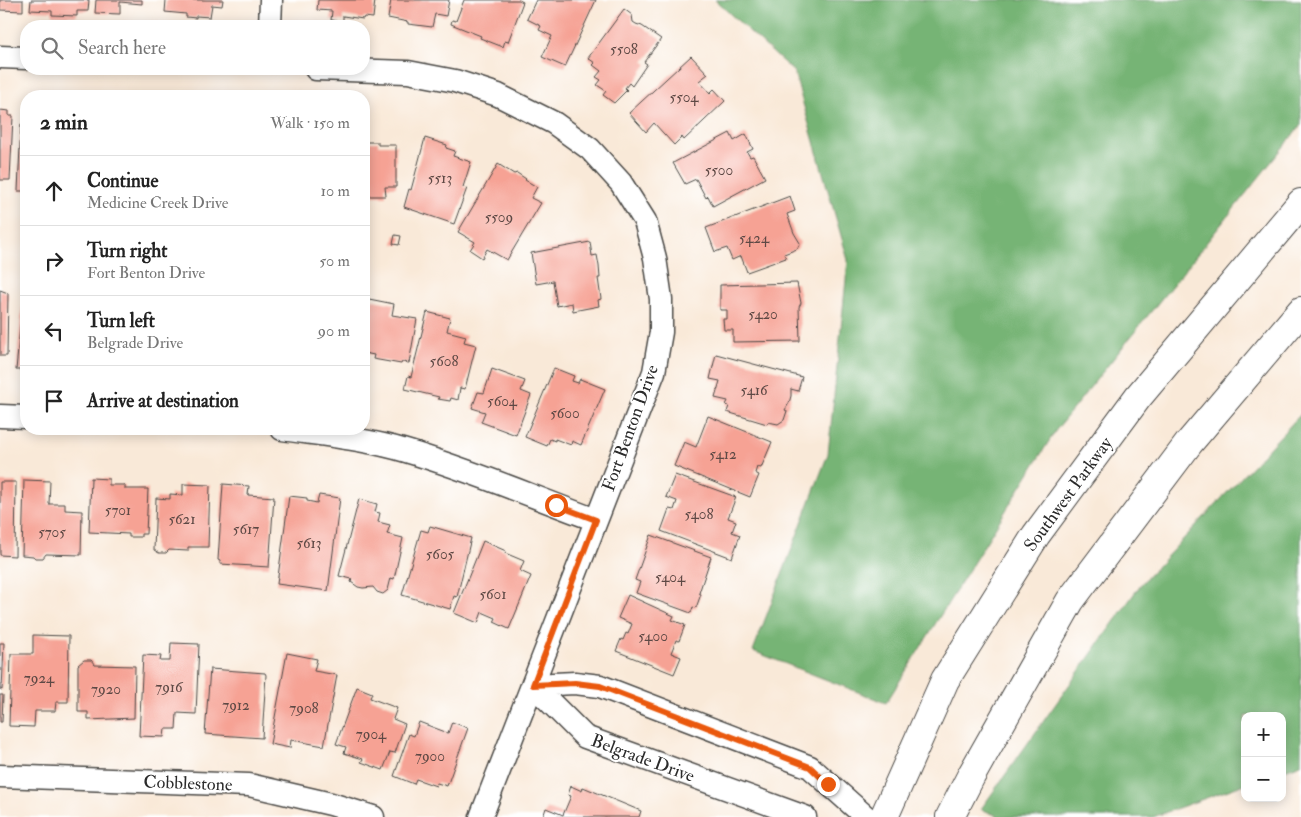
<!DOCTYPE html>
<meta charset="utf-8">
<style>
body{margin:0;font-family:"IM FELL Double Pica",serif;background:#f6f6f6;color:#222}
.controls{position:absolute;right:15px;bottom:15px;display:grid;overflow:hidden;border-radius:10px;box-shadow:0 2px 12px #0003}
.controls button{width:45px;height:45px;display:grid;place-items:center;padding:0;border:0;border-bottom:1px solid #e0e0e0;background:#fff;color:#222;font:25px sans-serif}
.stop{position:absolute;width:15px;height:15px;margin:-11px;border:4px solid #ea580c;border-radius:50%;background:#fff}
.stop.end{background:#ea580c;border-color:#fff;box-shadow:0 1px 5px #0008}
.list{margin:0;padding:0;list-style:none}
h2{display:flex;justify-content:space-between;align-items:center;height:65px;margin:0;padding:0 20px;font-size:21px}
h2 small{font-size:16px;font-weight:400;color:#767676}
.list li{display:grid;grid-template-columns:32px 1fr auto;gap:15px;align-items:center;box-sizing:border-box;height:70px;padding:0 20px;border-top:1px solid #e0e0e0}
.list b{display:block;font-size:19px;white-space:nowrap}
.list p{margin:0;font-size:16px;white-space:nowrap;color:#767676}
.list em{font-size:16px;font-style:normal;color:#767676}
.icon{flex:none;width:28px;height:28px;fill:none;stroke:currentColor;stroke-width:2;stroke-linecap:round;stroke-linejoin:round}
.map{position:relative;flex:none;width:1301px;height:817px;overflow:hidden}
.search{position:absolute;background:#fff;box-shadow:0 2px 12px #0003;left:20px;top:20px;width:350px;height:55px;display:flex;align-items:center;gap:12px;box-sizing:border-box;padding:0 18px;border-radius:20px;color:#767676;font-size:19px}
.panel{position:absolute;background:#fff;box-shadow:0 2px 12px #0003;left:20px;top:90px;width:350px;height:345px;border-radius:20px}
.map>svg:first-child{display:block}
.forest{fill:#76b474;stroke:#507050}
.building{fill:#f6a294}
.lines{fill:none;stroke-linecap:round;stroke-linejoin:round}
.minor-casing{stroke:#4a4845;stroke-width:25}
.secondary-casing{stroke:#4a4845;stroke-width:30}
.minor{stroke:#fff;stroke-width:22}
.secondary{stroke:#fff;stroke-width:28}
.route{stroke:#ea580c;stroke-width:6}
.labels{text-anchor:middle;stroke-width:4;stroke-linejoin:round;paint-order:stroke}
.number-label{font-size:15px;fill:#5e4945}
.street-label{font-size:18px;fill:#2b2b2b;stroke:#fff}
</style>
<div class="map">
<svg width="1301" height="817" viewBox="0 0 1301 817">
<rect width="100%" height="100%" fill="#fff"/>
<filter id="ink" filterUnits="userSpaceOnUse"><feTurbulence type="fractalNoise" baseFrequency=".02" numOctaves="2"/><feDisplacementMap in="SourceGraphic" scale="10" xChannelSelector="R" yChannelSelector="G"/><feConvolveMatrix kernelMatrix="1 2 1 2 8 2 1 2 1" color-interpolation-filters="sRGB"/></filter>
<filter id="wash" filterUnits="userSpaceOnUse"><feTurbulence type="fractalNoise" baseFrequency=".0096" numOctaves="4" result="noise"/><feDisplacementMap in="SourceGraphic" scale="20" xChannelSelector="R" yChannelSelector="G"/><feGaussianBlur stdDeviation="1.12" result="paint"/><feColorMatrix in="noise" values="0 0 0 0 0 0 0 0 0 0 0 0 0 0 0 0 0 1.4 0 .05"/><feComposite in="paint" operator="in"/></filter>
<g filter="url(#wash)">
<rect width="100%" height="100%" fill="#f9e9d8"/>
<path class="forest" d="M715,0H1301V125L1056,430L886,703L753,651L828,454L848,260L794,72Z
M1301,414V764L1282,771V716H1245V784L1153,817H1000L981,809L1141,584Z"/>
<g id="blocks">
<path class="building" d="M0,0H23V11L0,10Z
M31,0H89L88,11H77V16L52,15V11L30,10Z
M96,0H142V4L120,2V14L95,13Z
M166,0H223L222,6L212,5L210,17L196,16V18L186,17V14L165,12Z
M318,0H375L373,18L364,17L363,19L343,16V21L331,20L332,11L317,10Z
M391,0H449L446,16L435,14L432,27L408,24V22L388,18Z
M464,0H519L523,2L508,42L505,41L503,47L480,38L481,36L451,24L452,20L456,21Z
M536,0H596L565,67L542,57L552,36L539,30L541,26L527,19Z
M624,9L632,15L633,22L636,24L642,26L661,39L644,62L647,64L632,86L629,83L625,88L627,90L614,103L603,95L606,91L597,85L601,80L596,77L601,71L593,65L595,63L588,58Z
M691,56L708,74L699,81L710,93L714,89L725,101L684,140L682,137L674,145L654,123L646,132L629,113Z
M0,110L9,111V116H13L10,180H0Z
M21,124H26V191H18Z
M730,133L734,141L746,134L753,149L747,152L750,157L753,156L765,178L713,206L708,196L706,198L696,179L685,184L673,163Z
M425,138L447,145L446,148L455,151L453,156L471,162L463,187L467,188L454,224L404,207L409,189L411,190Z
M364,142H378V145H396V187H385L386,196H364Z
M498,164L514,174L517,173L526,179L525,180L537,187L531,198L541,203L507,260L487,249L482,258L470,250L475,242L458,232Z
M790,196L795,211L787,214L794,233L800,243L797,249L784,254L786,258L747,272L741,256L732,260L727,248L715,252L706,228Z
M395,235L401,236L399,245L393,244Z
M590,242L592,256L597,255L599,266L600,278H598L601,299L598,300L599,306L573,311L572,303L557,306L553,281L536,284L531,253Z
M797,283L801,303L799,307L800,341L733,342V330H724L723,319H727V310H720V285Z
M0,290L8,293L7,356H0Z
M364,298L394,304L392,315L417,319L409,363L402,362L401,364L373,359L374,355L364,353Z
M22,308L26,309V370H16Z
M427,312L450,318L447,331L466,336L464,342L476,345L465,389L460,388L458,400L451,398L450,401L438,399L439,397L405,389L408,376L411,377Z
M716,354L802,377L798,391L791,389V396L789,403L785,410L787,411L784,420L778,424L768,422L767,424L727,412L729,406L726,405L728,401L715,398L720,381L710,379Z
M554,368L574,376L572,381L578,383L580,379L605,389L581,445L572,441L571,445L555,439V441L550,439L547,446L525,437Z
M492,369L525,381L521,391L531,395L516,435L481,422L485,412L472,408L478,392L484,393Z
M708,416L772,442L761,468L757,467L755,473L759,475L750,497L674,466L684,442L696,447Z
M675,475L736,497L728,518L736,521L732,532L740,535L732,558L661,531L669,509L674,510L677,501L666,497Z
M91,478L109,479V485H125V489H148L146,534H141V537H129V534L89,532Z
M24,480L50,481L49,504H65V510L82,511L81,555L46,554L43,558H35L33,556L22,555Z
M0,482H16L15,556L0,555Z
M183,484L210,485L208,547H188V551L169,550L166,553H159L154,550L156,498L170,499V494L183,495Z
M223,484L249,486L248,495L274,497L269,567L220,564V561L218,560Z
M319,495L340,498L328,591L277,584L289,496L307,498V501L317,503Z
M359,499L377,504L375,512L380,513L378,522L390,525L387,534L403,538L394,579L391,578L388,590L383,594L377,592L373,587L363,588L358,587L351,582L352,579L339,576Z
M430,526L471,538L457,597L454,596L450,609L402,595L421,530L428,532Z
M651,535L711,557L699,593L701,594L696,608L693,607L691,613L636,593L640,582L635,580Z
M483,541L506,551L505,553L524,561L520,571L531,576L509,629L494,622L496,618L482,612L478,623L454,613Z
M628,595L674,616L672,620L685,625L679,641L676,640L671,653L681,657L674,674L616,651L621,639L623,640L626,633L628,634L632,624L618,618Z
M33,635L69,636L68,702H56L55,711H35L34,727L9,726L11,654H33Z
M0,643H4L2,690L0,689Z
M171,643L199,644L196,714L177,713L176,729H165L164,737L139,736L143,655L161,656L160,661H170Z
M287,653L317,659L314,671L337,675L324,746L291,740L290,748L270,744Z
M84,660H91L95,665L135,666L134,718L88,720V712H78V665Z
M210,669L265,673L266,675L262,738L205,734Z
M357,687L372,693L370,698L397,708L393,719L405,724L395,753L390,752L383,770L361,762L363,759L344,753L346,747L336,744Z
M0,695H3L2,722H0Z
M419,722L448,733L452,722L468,728L447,786L437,783L436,786L416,779L414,784L394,776L409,734L414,736Z
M571,786L582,791L583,787L641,811L639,817H543L546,808L563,815L571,796L568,795Z"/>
</g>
</g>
<g filter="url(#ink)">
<use href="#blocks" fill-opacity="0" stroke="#4a4845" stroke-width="1"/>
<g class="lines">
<defs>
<path id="minor" d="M270,26L271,0
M0,57L26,58
M316,69L408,72L455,81L498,95L554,123L590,149L621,183L645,221L655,258L661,299V332L654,372L481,817
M0,416L26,417
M282,429C323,435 366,439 406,451C471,470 533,497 596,520
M533,685L575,683L600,686L810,767L866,817
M533,685L585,737L805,817
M0,776L249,785L331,804L373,817"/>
<path id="secondary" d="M884,817L945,680L1036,535L1138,397L1301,203
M950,817L971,776L1070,601L1189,443L1301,311"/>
</defs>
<use href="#minor" class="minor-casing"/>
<use href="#secondary" class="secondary-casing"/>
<use href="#minor" class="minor"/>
<use href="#secondary" class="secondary"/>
</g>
</g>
<g class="lines" filter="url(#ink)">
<path class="route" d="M556,505L596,520L533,685L575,683L600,686L810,767L828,784"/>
</g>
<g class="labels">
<g class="number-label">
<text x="624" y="54">5508</text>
<text x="684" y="102">5504</text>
<text x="719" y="175">5500</text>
<text x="440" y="183">5513</text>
<text x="499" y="222">5509</text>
<text x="754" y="243">5424</text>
<text x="763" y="319">5420</text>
<text x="444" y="366">5608</text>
<text x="754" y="395">5416</text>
<text x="502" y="406">5604</text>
<text x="565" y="418">5600</text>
<text x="723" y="459">5412</text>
<text x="118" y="515">5701</text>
<text x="699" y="519">5408</text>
<text x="182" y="524">5621</text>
<text x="246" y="534">5617</text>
<text x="52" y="537">5705</text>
<text x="309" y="548">5613</text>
<text x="440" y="559">5605</text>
<text x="670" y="582">5404</text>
<text x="493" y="599">5601</text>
<text x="653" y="641">5400</text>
<text x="39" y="683">7924</text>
<text x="169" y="692">7916</text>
<text x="106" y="694">7920</text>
<text x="236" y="710">7912</text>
<text x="304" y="713">7908</text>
<text x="371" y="739">7904</text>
<text x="430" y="761">7900</text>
</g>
<g class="street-label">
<text transform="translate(630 428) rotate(-70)" y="6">Fort Benton Drive</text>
<text transform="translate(1068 494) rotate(-54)" y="6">Southwest Parkway</text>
<text transform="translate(643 758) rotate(20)" y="6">Belgrade Drive</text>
<text transform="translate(188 783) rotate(2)" y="6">Cobblestone</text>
</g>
</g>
</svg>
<div class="controls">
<button>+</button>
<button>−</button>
</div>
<div class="stop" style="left:556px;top:505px"></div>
<div class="stop end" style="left:828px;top:784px"></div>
<div class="search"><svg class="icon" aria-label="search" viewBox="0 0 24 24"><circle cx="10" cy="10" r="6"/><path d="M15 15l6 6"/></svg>Search here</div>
<section class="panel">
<h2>2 min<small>Walk · 150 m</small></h2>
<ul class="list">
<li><svg class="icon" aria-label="ahead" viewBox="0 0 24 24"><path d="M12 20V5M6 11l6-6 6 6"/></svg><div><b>Continue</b><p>Medicine Creek Drive</p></div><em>10 m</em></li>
<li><svg class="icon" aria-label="right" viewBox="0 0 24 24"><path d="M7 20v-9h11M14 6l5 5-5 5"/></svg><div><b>Turn right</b><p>Fort Benton Drive</p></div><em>50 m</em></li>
<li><svg class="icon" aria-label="left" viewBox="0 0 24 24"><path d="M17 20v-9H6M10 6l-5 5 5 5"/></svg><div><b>Turn left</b><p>Belgrade Drive</p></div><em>90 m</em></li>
<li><svg class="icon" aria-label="arrive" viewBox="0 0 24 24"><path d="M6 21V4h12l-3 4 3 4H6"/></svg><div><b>Arrive at destination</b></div></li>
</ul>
</section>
</div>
